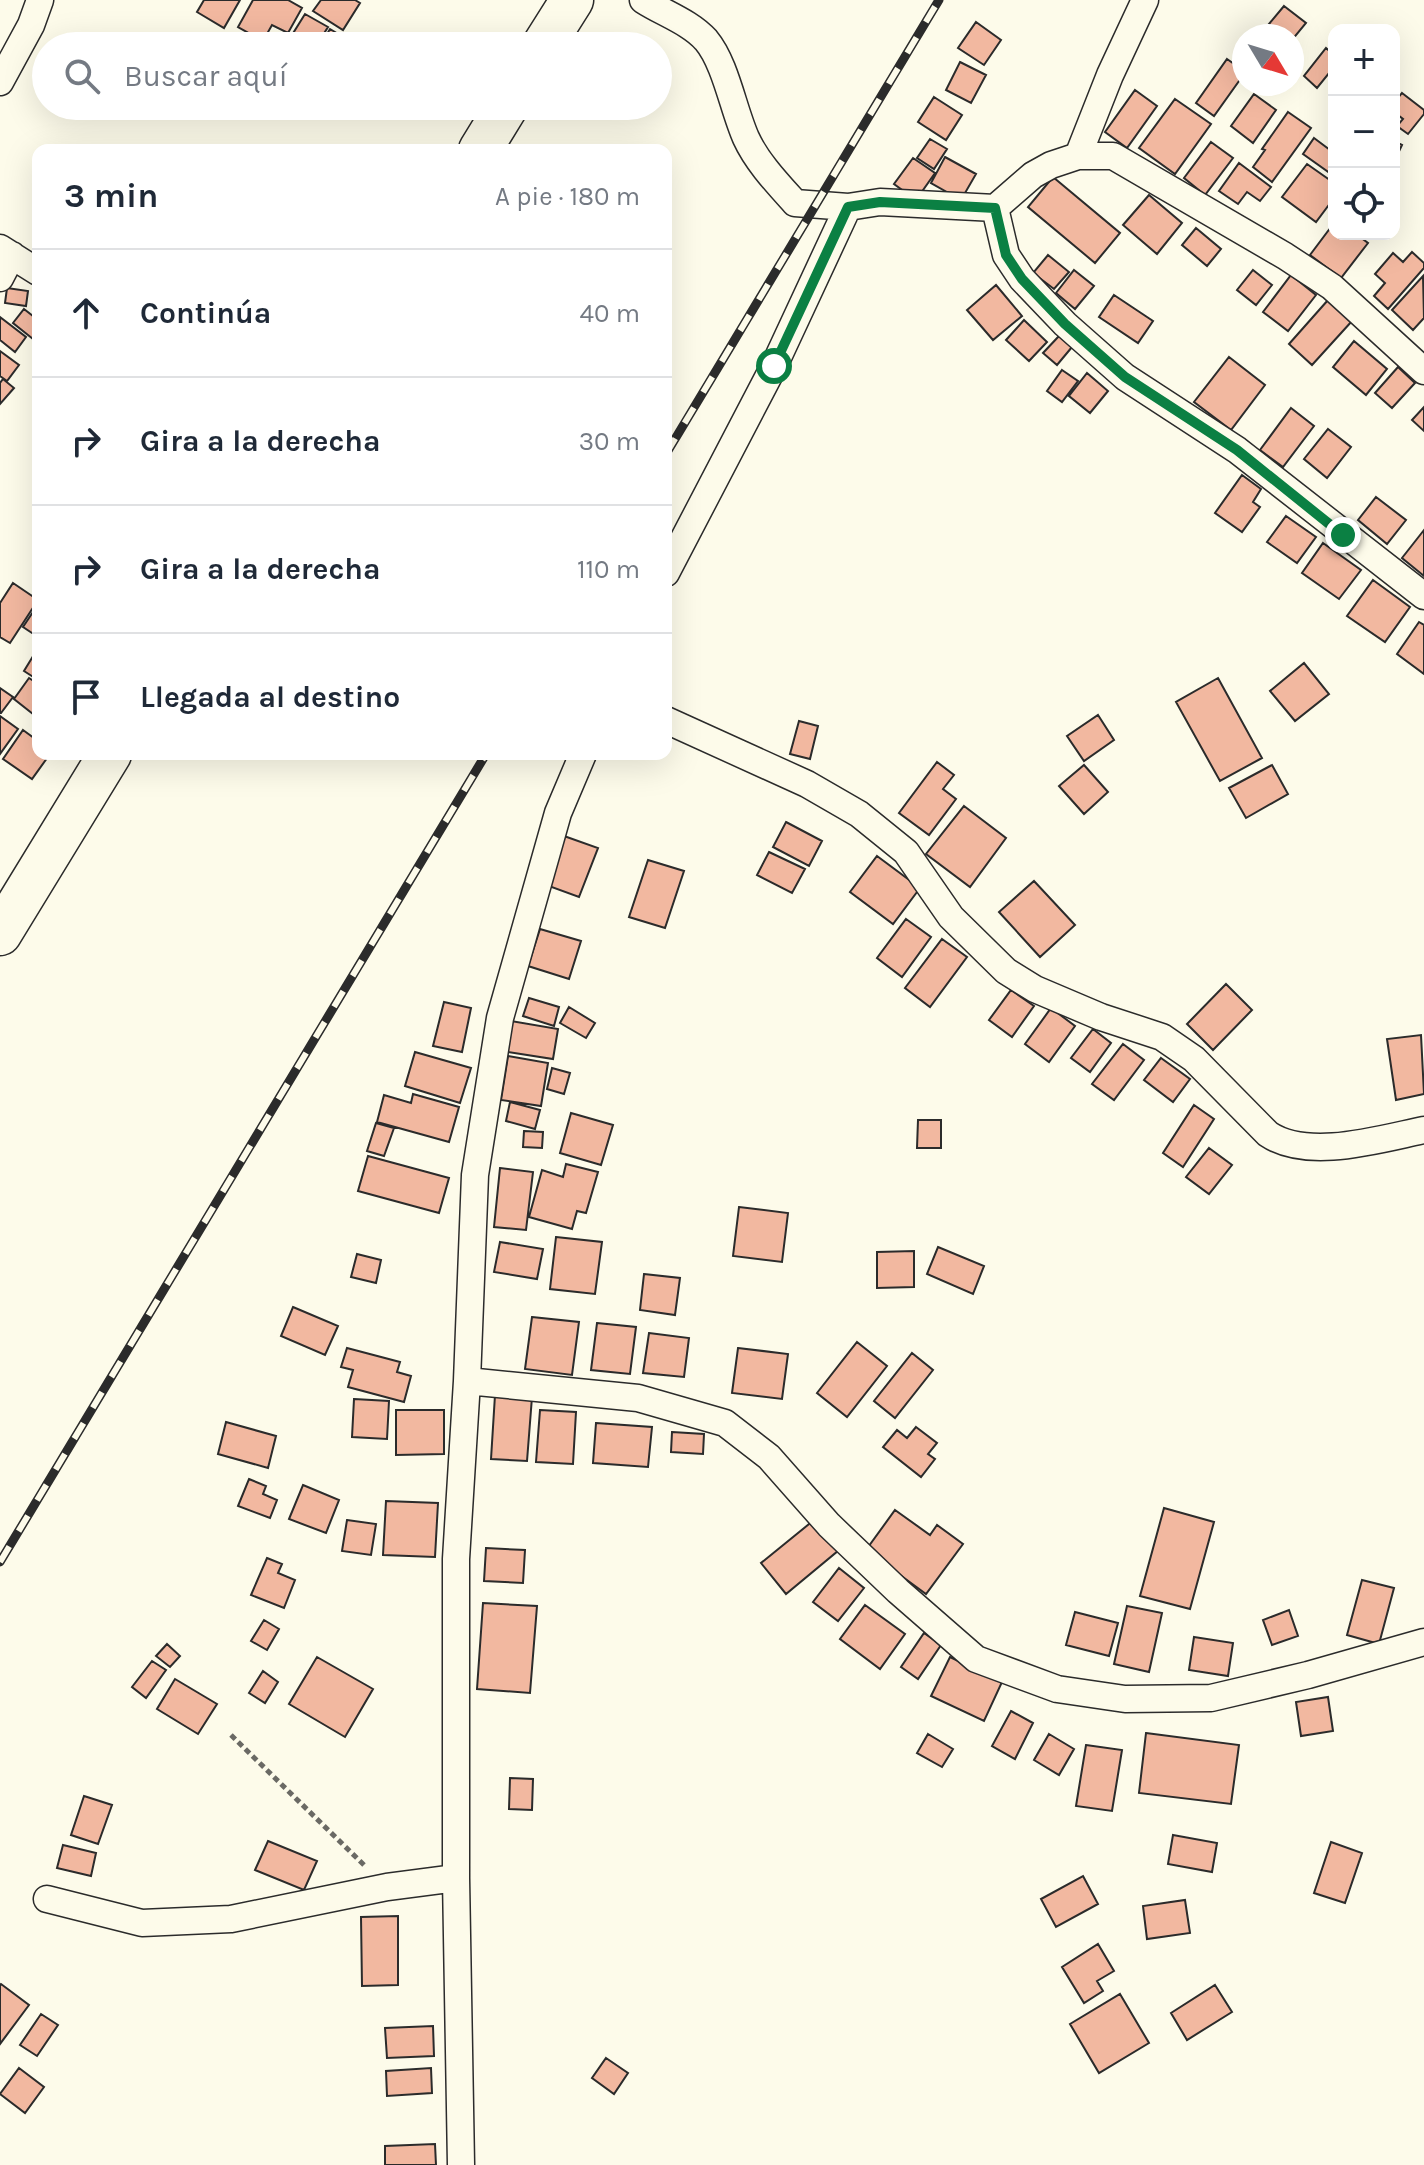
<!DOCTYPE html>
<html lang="es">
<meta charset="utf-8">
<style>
body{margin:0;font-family:Karla,sans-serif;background:#f6f6f7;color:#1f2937}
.controls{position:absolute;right:24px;top:24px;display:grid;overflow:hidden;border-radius:16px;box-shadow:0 8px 32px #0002}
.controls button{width:72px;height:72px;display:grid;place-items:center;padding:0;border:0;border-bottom:2px solid #e0e1e3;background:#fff;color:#1f2937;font:40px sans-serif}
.compass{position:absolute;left:1232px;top:24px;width:72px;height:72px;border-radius:50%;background:#fff;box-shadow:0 8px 32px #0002;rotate:128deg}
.stop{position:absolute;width:24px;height:24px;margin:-18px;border:6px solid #0b8043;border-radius:50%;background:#fff}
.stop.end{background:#0b8043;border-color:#fff;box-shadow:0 2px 8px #0008}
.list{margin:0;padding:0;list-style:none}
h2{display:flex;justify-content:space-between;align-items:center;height:104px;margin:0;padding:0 32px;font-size:34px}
h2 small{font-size:26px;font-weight:400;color:#747a83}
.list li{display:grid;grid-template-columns:52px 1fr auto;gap:24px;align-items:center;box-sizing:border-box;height:128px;padding:0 32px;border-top:2px solid #e0e1e3}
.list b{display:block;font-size:30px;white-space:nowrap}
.list em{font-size:26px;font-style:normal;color:#747a83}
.icon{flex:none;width:44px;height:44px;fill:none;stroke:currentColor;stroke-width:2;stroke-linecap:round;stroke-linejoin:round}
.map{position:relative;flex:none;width:1424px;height:2165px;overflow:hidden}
.search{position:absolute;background:#fff;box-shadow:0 8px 32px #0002;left:32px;top:32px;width:640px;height:88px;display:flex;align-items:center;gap:20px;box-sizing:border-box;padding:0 28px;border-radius:44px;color:#747a83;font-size:30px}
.panel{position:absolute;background:#fff;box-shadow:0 8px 32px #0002;left:32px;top:144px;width:640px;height:616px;border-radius:16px}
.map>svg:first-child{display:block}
.building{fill:#f2b8a0;stroke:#2b2b2b;stroke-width:2}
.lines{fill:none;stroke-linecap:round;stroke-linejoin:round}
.street-casing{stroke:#2b2b2b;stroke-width:29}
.primary-casing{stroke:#2b2b2b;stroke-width:45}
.path{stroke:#6a6964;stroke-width:5;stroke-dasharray:6 4;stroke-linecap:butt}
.street{stroke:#fdfbea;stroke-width:26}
.primary{stroke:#fdfbea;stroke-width:42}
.rail-casing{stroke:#2b2b2b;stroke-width:9}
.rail{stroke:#fdfbea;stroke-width:6;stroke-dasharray:18;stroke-linecap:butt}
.route{stroke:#0b8043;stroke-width:10}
</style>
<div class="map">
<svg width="1424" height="2165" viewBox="0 0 1424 2165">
<rect width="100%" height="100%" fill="#fdfbea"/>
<path class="building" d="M204,0H240L224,28L197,12Z
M253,0H288L302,8L288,33L272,25L263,41L238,27Z
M321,0H355L360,3L343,30L313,11Z
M1284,6L1306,23L1292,40V36H1259Z
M305,14L328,27L316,46H310L292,35Z
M976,22L1001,40L984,65L958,48Z
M330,29L345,38L340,46L321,44Z
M1326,48L1334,55V67L1317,88L1304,76Z
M1227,59L1244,71V74L1214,116L1196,103Z
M960,62L986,75L971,103L946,90Z
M1135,90L1157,106L1127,148L1105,132Z
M1402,93L1424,110V114L1408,134L1397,126L1403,119L1394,112V103Z
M1254,94L1276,110L1253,143L1231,126Z
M934,97L962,115L946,140L918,122Z
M1175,99L1211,124L1175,174L1139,148Z
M1288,112L1311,128L1272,182L1253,167L1265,150L1262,149Z
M1314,138L1334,153V176L1303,154Z
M930,139L947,149L934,169L917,158Z
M1394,141L1402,145L1394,162Z
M1211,142L1233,158L1205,195L1184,178Z
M945,157L976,174L961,200L931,183Z
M913,158L935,173L916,200L894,184Z
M1239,163L1271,187L1260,201L1247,192L1238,204L1219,191Z
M1307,164L1334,183V198L1316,222L1282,197Z
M1053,177L1120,233L1095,263L1028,207Z
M1149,195L1182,223L1157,254L1123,225Z
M1334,223V234H1356L1368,243L1341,278L1310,255Z
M1196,228L1221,249L1207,266L1182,245Z
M1412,252L1424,263V268L1388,309L1374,296L1385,283L1375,274L1393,253L1403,262Z
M1048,255L1069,272L1054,289L1033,273Z
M1074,270L1094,286L1075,309L1056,293Z
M1253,270L1272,285L1256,305L1237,290Z
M1291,275L1316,295L1288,331L1263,312Z
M1423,276L1424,318L1413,330L1392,310Z
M996,285L1022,316L993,340L967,310Z
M7,288L28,291L26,306L5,303Z
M1114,295L1153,321L1138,343L1099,317Z
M1328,300L1352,321L1312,365L1289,344Z
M24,309L38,320V343L13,323Z
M0,317L26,337L15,352L0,340Z
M1024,320L1047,342L1029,361L1006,340Z
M1059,336L1072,347L1057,365L1043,353Z
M1354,341L1387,369L1366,395L1333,367Z
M0,351L19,365L7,381L0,376Z
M1229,357L1265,385L1231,430L1194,402Z
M1398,367L1415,383L1392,408L1375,393Z
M1062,370L1078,381L1062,402L1047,391Z
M1087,373L1108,391L1090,413L1069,396Z
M3,379L14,388L0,404V383Z
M1424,407V431L1412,420Z
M1291,408L1314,426L1283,467L1260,450Z
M1328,429L1351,447L1327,478L1304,459Z
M1242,475L1261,489L1253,502L1260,507L1242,532L1215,513Z
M1376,497L1406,520L1387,544L1358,520Z
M1286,516L1316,537L1297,563L1267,542Z
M1424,530V576L1402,558Z
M1323,543L1361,570L1339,599L1302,573Z
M1373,580L1410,607L1385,642L1347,616Z
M13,583L38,600L10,643L0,637V603Z
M37,606H38V637L23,627Z
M1419,622L1424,625V674L1397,654Z
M38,648V680L24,671Z
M1304,663L1329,694L1295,721L1270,691Z
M29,678L38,684V718L14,699Z
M1218,678L1262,758L1220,781L1176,702Z
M0,688L13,697L1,713H0Z
M1098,715L1114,740L1084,761L1067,736Z
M0,716L18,729L0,754Z
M799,721L818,726L810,759L790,754Z
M23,730L38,741V754H50L32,779L3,759Z
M937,762L954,775L943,789L956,799L929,835L899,813Z
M1084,765L1108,792L1084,814L1059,786Z
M1272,765L1288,794L1246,818L1229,788Z
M964,806L1006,838L970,887L926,854Z
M786,822L822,841L809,866L773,847Z
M564,836L598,848L579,897L546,885Z
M769,852L805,869L792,893L757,875Z
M877,856L920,888L893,924L850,892Z
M648,860L684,871L665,928L629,917Z
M1034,881L1075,925L1040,957L999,912Z
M906,919L931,937L902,977L877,958Z
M540,929L581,941L569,979L528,966Z
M942,939L967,957L930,1007L905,988Z
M1226,984L1252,1010L1213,1050L1187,1024Z
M1011,990L1034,1006L1012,1037L989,1020Z
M529,998L559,1007L554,1026L523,1016Z
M444,1002L471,1008L462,1052L433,1046Z
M569,1007L595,1023L586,1038L560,1023Z
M1051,1008L1075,1026L1049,1062L1025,1044Z
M505,1020L558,1029L553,1059L501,1051Z
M1093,1029L1111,1043L1090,1072L1071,1058Z
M1421,1035L1424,1094L1396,1100L1387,1039Z
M1123,1044L1144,1060L1114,1100L1092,1084Z
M415,1052L471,1068L460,1103L405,1086Z
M508,1056L548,1063L541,1106L501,1100Z
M1161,1058L1190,1079L1173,1102L1144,1080Z
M552,1068L570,1073L564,1094L547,1089Z
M413,1094L459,1107L449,1142L377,1122L384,1095L411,1103Z
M510,1102L540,1110L535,1129L506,1121Z
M1194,1105L1214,1119L1183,1167L1163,1153Z
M571,1113L613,1125L601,1165L560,1153Z
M918,1120H941V1148H917Z
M376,1123L394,1128L384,1156L367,1151Z
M524,1131L543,1132L542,1148L523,1147Z
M1209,1148L1232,1165L1209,1194L1186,1177Z
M368,1156L449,1178L439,1213L358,1191Z
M566,1164L598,1172L586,1213L577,1211L572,1229L529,1217L542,1170L563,1177Z
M500,1168L533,1172L526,1230L494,1227Z
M739,1207L788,1213L782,1262L733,1256Z
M556,1237L602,1242L595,1294L550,1289Z
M500,1242L543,1249L537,1279L494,1272Z
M938,1247L984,1266L973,1294L927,1274Z
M914,1251V1287L877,1288V1252Z
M357,1254L381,1260L376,1283L351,1277Z
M644,1274L680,1278L675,1315L640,1310Z
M293,1307L338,1326L325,1355L281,1336Z
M532,1317L579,1322L572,1375L525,1369Z
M597,1323L636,1327L630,1374L591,1370Z
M649,1333L689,1338L684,1377L643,1373Z
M857,1342L887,1366L847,1417L817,1393Z
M347,1348L400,1362L397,1372L411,1376L404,1402L348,1387L353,1370L341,1367Z
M738,1348L788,1354L782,1399L732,1393Z
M912,1353L933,1370L895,1418L874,1401Z
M495,1395L532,1397L527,1461L491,1459Z
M354,1399L389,1401L387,1439L352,1437Z
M396,1410H444V1454L396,1455Z
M540,1410L576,1412L573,1464L536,1462Z
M226,1422L276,1436L268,1468L218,1454Z
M596,1423L652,1427L648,1467L593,1463Z
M916,1427L937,1443L928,1454L935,1459L921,1477L883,1447L897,1430L907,1438Z
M672,1432L704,1434L703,1454L671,1452Z
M249,1479L266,1486L263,1494L277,1500L270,1518L238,1506Z
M303,1485L339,1500L326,1533L289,1519Z
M386,1501L438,1503L435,1557L383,1555Z
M1164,1508L1214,1522L1190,1609L1140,1596Z
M895,1510L930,1535L937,1525L963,1544L926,1594L866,1550Z
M347,1520L376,1524L371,1555L342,1551Z
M814,1520L839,1550L786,1594L761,1563Z
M486,1548L525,1550L523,1583L484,1581Z
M267,1558L282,1564L278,1573L295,1580L284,1608L251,1595Z
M839,1568L864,1588L838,1621L813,1602Z
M1362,1580L1394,1588L1379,1644L1347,1635Z
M483,1603L537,1606L530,1693L477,1689Z
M865,1605L905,1634L880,1669L840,1639Z
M1127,1606L1162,1613L1149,1672L1114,1664Z
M1289,1610L1298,1636L1272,1645L1263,1620Z
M1075,1612L1118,1623L1109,1656L1066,1645Z
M264,1620L279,1629L267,1650L251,1641Z
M924,1633L941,1645L918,1679L901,1667Z
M1194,1637L1233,1643L1228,1676L1189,1670Z
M167,1644L180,1656L170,1667L156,1656Z
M317,1657L373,1689L345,1737L289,1704Z
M950,1657L1002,1682L984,1721L931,1696Z
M152,1661L166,1670L146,1698L132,1687Z
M263,1671L278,1682L265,1703L249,1693Z
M175,1679L217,1704L198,1734L157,1709Z
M1328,1697L1333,1731L1301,1736L1296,1702Z
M1011,1711L1033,1723L1015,1759L992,1746Z
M1146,1733L1239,1745L1231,1804L1139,1793Z
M928,1734L953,1749L942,1767L917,1753Z
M1049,1734L1074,1749L1059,1775L1034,1760Z
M1086,1745L1122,1750L1112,1811L1076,1806Z
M510,1778L533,1779L532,1810L509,1809Z
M84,1796L112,1805L98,1844L71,1835Z
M1173,1835L1217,1843L1212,1872L1168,1864Z
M268,1841L317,1861L304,1890L255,1870Z
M1331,1842L1362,1853L1345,1903L1314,1893Z
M63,1845L96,1853L91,1876L57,1868Z
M1083,1876L1098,1904L1056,1927L1041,1899Z
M1185,1900L1190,1933L1147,1939L1143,1906Z
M398,1916V1985L362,1986L361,1917Z
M1098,1944L1114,1971L1097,1981L1103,1991L1084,2003L1062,1967Z
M1,1984L29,2005L0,2044V1985Z
M1215,1985L1232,2012L1187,2040L1171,2013Z
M1120,1994L1149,2043L1099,2073L1070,2024Z
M41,2014L58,2025L37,2056L20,2045Z
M433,2026L434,2056L387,2058L385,2028Z
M606,2058L628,2073L614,2094L592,2078Z
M19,2068L44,2087L25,2113L0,2094Z
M431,2068L432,2093L387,2096L386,2071Z
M435,2144L436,2165H385V2146Z"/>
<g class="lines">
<defs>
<path id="street" d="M643,0C663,13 690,22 706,40C726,64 733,109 746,138C757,162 777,183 795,203L848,207L880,202L995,208L1033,175L1051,165L1078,156H1113L1285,256L1332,287L1424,371
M0,82L31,25L40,0
M1078,156L1110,75L1145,0
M995,208L1006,255L1022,279L1065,324L1125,377L1237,450L1424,596
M0,248L38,272
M0,278L12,255
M666,573L774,366L848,207
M666,720L807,784L859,814L906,852L951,917L1006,971L1035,989L1101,1017L1162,1037L1194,1059L1268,1134C1308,1161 1380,1139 1424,1130
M467,1381L638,1398L725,1423L769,1457L829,1525L898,1591L976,1659L1057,1689L1125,1699L1211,1698L1308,1675L1424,1642
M47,1899L142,1923L231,1919L387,1887L456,1878
M461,2165L456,1878V1559L467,1381L475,1175L500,1018L558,813L583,754"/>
<path id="primary" d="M543,46L572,0
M480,150L507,106
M0,934L110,754"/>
</defs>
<use href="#street" class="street-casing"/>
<use href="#primary" class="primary-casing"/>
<path class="path" d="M231,1735L365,1866"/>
<use href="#street" class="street"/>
<use href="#primary" class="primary"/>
<defs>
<path id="rail" d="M666,454L939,0
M0,1562L486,754"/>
</defs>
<use href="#rail" class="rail-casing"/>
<use href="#rail" class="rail"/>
</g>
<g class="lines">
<path class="route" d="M774,366L848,207L880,202L995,208L1006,255L1022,279L1065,324L1125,377L1237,450L1343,535"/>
</g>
</svg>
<div class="controls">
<button>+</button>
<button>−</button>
<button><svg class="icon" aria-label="locate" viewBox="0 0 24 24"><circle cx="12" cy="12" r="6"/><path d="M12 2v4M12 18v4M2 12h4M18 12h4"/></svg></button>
</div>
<svg class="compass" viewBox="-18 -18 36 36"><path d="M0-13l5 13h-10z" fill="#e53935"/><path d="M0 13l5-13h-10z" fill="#747a83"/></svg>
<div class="stop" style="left:774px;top:366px"></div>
<div class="stop end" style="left:1343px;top:535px"></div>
<div class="search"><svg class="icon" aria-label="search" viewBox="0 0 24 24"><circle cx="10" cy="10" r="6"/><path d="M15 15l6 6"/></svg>Buscar aquí</div>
<section class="panel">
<h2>3 min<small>A pie · 180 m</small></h2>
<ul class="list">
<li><svg class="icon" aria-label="ahead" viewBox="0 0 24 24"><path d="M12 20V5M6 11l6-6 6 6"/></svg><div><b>Continúa</b></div><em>40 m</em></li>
<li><svg class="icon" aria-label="right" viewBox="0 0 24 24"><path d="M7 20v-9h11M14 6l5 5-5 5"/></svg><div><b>Gira a la derecha</b></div><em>30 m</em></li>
<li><svg class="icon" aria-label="right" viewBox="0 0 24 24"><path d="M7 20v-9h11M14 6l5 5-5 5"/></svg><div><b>Gira a la derecha</b></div><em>110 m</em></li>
<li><svg class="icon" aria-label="arrive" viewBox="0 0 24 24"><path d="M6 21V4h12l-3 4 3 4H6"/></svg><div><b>Llegada al destino</b></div></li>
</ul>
</section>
</div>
